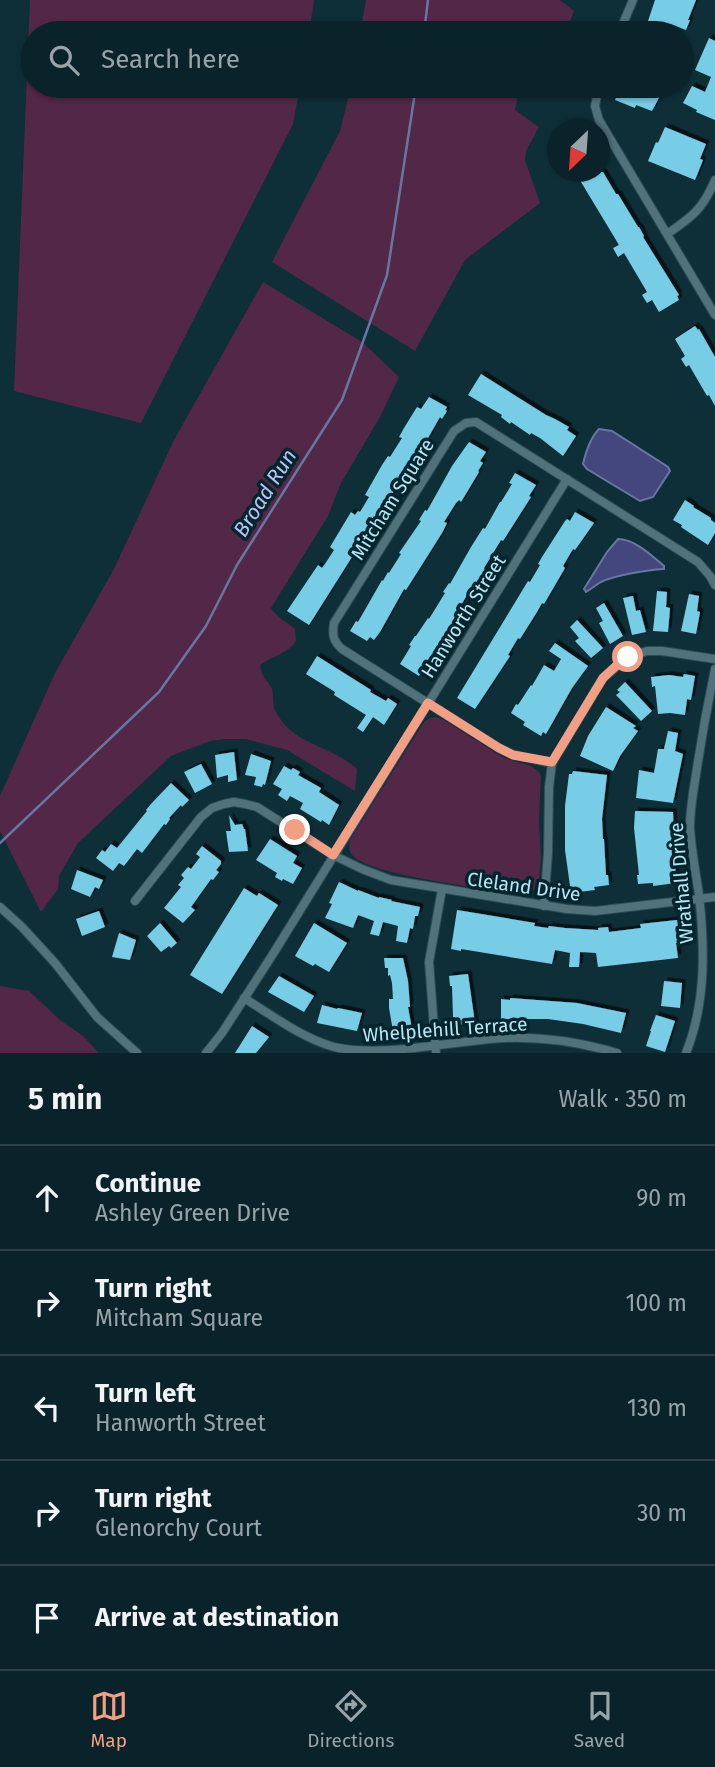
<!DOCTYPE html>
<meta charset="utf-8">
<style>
body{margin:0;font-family:"Fira Sans",sans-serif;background:#132b32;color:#f1f3f6}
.compass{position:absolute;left:547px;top:119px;width:63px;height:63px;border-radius:50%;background:#0a232a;box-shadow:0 2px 5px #0004;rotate:205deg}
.stop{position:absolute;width:21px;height:21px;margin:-16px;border:5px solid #f39f84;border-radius:50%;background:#fff}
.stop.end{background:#f39f84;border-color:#fff;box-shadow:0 2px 7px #0008}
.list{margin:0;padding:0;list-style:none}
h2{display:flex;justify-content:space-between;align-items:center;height:91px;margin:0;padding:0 28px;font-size:30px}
h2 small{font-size:23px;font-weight:400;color:#99a4a8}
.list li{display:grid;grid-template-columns:46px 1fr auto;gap:21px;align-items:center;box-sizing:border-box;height:105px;padding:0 28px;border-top:2px solid #2a4047}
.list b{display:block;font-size:26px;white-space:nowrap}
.list p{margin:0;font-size:23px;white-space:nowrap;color:#99a4a8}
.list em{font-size:23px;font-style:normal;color:#99a4a8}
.icon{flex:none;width:38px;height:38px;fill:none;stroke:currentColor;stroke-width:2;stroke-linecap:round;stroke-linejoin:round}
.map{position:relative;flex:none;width:715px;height:1053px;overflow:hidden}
.search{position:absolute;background:#0a232a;box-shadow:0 2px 5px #0004;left:21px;right:21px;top:21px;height:77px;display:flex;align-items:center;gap:18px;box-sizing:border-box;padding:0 24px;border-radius:38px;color:#99a4a8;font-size:26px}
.sheet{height:616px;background:#0a232a}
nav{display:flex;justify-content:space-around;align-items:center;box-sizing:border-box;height:98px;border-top:2px solid #2a4047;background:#0a232a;font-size:19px;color:#99a4a8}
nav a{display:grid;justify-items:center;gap:4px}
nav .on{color:#f39f84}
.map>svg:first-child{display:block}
.green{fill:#532747}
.water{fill:#43477d;stroke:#6677a1;stroke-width:2}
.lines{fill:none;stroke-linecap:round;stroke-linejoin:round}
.stream{stroke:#6677a1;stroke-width:2.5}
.building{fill:#78cde6;filter:url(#shadow)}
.minor-casing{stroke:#294c56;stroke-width:10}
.minor{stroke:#51717b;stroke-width:8}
.route{stroke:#f39f84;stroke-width:9}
.labels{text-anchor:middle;stroke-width:7;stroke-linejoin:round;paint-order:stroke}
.street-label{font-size:19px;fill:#b8e6f4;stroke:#03252e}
.water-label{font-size:21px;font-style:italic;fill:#bbc3f5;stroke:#03252e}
</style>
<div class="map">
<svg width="715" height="1053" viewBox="0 0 715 1053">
<defs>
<filter id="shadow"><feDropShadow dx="3.5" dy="-3.5" stdDeviation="0" flood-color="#0009"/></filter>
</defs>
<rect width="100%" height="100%" fill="#0e2f38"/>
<path class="green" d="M30,0H314L309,33H33V86H300L293,124L141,423L14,391Z
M366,0H560L574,11L570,21L562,33H360Z
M351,86H524L519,92L515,110L539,127L526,151L525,160L540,203L465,260L415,351L272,262L340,131Z
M263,282L362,342L399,377L380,417L341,483L328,516L271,608C276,617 287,622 295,629L296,641C287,654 272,656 260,665C260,666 262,674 263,675C265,680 270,683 272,689C274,695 272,703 275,710C291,745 333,746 357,769L355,791L287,750L246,739H225L210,741L171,756L78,843L59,876L58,889L41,912L0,831V796L55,673L114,569L174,440Z
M436,717L444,720L504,758L531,766L538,771L541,775L539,821L541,859L539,882L533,891L528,894H519C488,889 370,875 353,856C348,851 349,846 350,840L424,722L430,718Z
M0,986L29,991L60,1020L83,1036L99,1053H0Z"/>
<path class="water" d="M599,429L612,431L668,467L670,471L653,497L640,501L587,469L583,464C586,451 590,438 599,429Z
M618,539C635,539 652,556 664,566V569C648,570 615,575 601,582C596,585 591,589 586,592L584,589L607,552Z"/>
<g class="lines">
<path class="stream" d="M424,33L428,0
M0,843L159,692L206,626L237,565L342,400L387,275L416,86"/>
</g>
<path class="building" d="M655,0H696L688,20H690L686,30L671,24L667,33H644Z
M709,38L715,41V120L696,112L697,110L683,103L692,86L705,92L711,77L695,70Z
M621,86H662L659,93L661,94L652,111L636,105L635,108L615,100Z
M665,127L706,144L700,159L703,160L695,180L648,161L656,142L658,143Z
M575,172H603L616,194H618L638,227H639L644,236L643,237L679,295L677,296L679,300L659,312L652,300L647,303L642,295L647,292L624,253L618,257L613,248L619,245Z
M695,326L698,330L699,329L715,357V406L709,395L707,396L689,365L686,367L681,359L685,356L675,339Z
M481,374L546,415L555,419L569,427L567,430L576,436L563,456L540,438L531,433L530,435L511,422L510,424L501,417L502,415L468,395Z
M429,397L447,407L445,410L447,411L442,419L440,417L416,459L392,494L385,510L382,512L381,511L309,625L287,611L318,565L322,568L325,564L334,550L330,547L351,512L355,515L358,511L360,512L369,497L365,495L382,465L388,456L390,457L402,438L399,437L404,428L417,407L421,409Z
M469,442L486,452L480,461L483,463L478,471L479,472L461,502L459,500L456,503L444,522L447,523L442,533L406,590L404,589L380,632L374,640L370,637L367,641L350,631L356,621L358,622L382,580L383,581L388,572L389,573L401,554L399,553L421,521L419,520L425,510L427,511L452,466Z
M515,473L536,485L529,496L531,497L503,541L501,540L484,568L485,571L480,579L469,596L467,595L457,612L459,614V616L454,624L453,623L437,650L435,649L419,676L400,664L411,646L409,645L415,636H416L428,618L429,619L445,593L443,592L449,583L450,584L471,547L483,528L485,529L500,502H501L512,484L509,483Z
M685,500L694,506L693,507L711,518V520L715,523V533L708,545L681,527L682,525L673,520Z
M575,512L594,523L575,550L573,549L563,566L565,568L544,604L542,603L537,612L520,639L518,638L508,655L510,656L475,709L457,698L528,581L530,582L540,565L538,564L542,557L565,521L567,519L570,521Z
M657,591L667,592L666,607L670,608L668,632L653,631Z
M689,594L699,596L697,611L700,612L696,634L681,631Z
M633,596L636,611L640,610L646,632L632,635L623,598Z
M604,603L623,636L610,644L599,623L603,621L596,608Z
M577,620L603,648L591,658L575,641L579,638L570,627Z
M555,643L588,666L572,688L546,734L543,732L541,736L523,725L525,722L511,713L516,704L518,705L531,685L532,686L544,665L554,671L561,659L549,651Z
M317,656L371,690L370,692L386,701L388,698L397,704L384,725L373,717L363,732L357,728L366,715L334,695L335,692L306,674Z
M684,674L695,676L691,700L687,699L685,715L670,713L658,714L655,686L652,687L651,677L669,675L683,677Z
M625,682L652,711L641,721L616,695L620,692L617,690Z
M606,707L636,726L633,728L638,731L620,756L613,771L580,756L588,736Z
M668,731L678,733L675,751L683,754L673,803L636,798L639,770L654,773L658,749H664Z
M234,752L237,780L228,782V775L217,778L215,755Z
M251,754L271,761L265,785L263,784L262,787L254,785L256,777L245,775Z
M201,764L212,784L195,793L184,772Z
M284,766L291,770L293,768L300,772L298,775L321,788L319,792L339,805L329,825L322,820L321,822L300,809L303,803L290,796L287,801L278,795L282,789L273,784Z
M573,771L607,775L602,819L603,839H604L606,875H608L609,885L594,887L595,890L571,893L565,850V806L569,774H572Z
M171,783L189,800L182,807L181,805L169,818L170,819L166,825L164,824L142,853L137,849L124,866L119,863L113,871L96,858L102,850L105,852L111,844L117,848L147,811L146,810L151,804Z
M635,811L673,812L676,883L653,886V883L638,884L637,875H639L634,828Z
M229,815L235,825L242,824L244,829H245L248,851L229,852L226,831H231Z
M270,839L297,856L293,863L302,868L293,884L283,879L282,881L275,877L277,873L256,860Z
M202,846L221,861V864L216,870L219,872L213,880L211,879L191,907L195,910L183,923L164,908L181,887L178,885L184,878L181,875L188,867L191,869L200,857L196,854Z
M77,870L103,880L99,889L95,887L90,897L71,889Z
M339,882L358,891V890L379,898V897L392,900L391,901L420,907L418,916H415L413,929L410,928L407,943L396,941L398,926L383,922L379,936L370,934L374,921L358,915L353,928L325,918L332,904L329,903Z
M244,888L257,896L259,893L278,905L222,994L190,975Z
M457,910L535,923L534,926L548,928L549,926L565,928L598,930V928L608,927L609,932L641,928L640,924L677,920L680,943H676L678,958L598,967L596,953L580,952L579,967H569L570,953L555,950L552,964L461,949V951L451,949Z
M99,911L105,927L82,936L76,919Z
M160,923L177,943L171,948L169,946L161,952L147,936Z
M314,923L347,943L329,972L315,964L313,966L295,956Z
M119,933L136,940L130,960L112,957Z
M384,958H403L408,981L410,1007H408L412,1029L393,1031L389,1008V999H393L392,983L390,975L388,976V968H385Z
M468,974L475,1023L456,1025L455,1017H453L452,986H450L449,976Z
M279,976L314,996L304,1012L268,992Z
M664,981L682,983L680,1008L661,1006Z
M510,998L577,1003L626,1013L621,1033L583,1024L548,1019H501V999L510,1000Z
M322,1005L337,1009L338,1008L362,1013L357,1031L317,1023Z
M656,1015L675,1021L665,1052L646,1046L651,1031H650Z
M252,1026L269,1037L256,1053H235Z"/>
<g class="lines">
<defs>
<path id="minor" d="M619,33L633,0
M599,86L595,106L599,120L715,315
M667,234C692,217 703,209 715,180
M552,763L514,755L499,748L342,649C333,641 332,635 334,623L454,431L466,423L476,422L698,562L710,576L715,585
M135,901L201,817L212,808L224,804L234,802L245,804L257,807L333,855L362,869L391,880L567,909L595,911L715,897
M544,906L548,853L549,787L552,763L603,678L628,657L647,651H662L715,659
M0,907L22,927L55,963L97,1017L137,1053
M244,998C273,1016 302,1038 334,1047C360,1053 388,1051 414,1048C439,1045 464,1042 489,1039C533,1035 576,1041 617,1053
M206,1053L222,1033L273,954L567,479
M436,1053L429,962L442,889
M686,1053C706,1003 705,948 699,895C696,873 691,849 690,827C690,807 694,788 697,768C702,735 708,702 715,669"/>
</defs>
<use href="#minor" class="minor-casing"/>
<use href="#minor" class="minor"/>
</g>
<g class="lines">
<path class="route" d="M295,830L333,855L428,703L499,748L513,755L552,762L603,678L618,664L628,657"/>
</g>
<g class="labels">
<g class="street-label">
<text transform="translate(392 499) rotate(-58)" y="7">Mitcham Square</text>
<text transform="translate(463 616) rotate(-58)" y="7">Hanworth Street</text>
<text transform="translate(681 883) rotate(-95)" y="7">Wrathall Drive</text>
<text transform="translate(524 886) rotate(8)" y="7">Cleland Drive</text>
<text transform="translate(445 1029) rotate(-4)" y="7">Whelplehill Terrace</text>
</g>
<g class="water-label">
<text transform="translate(265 493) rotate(-58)" y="7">Broad Run</text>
</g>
</g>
</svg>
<svg class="compass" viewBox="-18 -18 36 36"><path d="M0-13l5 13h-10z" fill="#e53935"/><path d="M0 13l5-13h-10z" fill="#99a4a8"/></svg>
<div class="stop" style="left:628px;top:657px"></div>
<div class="stop end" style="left:295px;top:830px"></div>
<div class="search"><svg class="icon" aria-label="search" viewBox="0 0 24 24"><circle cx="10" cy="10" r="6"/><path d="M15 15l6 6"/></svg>Search here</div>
</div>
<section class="sheet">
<h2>5 min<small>Walk · 350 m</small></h2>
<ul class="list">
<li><svg class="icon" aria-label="ahead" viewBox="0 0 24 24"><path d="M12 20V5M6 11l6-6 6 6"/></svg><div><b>Continue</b><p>Ashley Green Drive</p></div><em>90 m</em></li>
<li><svg class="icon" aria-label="right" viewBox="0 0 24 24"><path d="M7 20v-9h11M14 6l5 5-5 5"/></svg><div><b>Turn right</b><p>Mitcham Square</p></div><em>100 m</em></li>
<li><svg class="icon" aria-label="left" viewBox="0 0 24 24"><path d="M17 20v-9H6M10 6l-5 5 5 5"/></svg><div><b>Turn left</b><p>Hanworth Street</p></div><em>130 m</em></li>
<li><svg class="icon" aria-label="right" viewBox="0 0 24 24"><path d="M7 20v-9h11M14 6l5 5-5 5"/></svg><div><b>Turn right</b><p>Glenorchy Court</p></div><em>30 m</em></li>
<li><svg class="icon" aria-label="arrive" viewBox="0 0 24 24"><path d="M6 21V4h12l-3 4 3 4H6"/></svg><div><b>Arrive at destination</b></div></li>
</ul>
</section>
<nav>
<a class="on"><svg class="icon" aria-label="map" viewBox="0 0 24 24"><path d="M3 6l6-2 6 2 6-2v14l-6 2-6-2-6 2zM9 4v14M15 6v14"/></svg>Map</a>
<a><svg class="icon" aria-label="directions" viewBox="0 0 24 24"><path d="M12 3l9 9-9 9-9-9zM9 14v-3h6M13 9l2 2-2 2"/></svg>Directions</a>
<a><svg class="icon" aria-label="saved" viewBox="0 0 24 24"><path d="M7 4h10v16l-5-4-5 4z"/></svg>Saved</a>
</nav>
